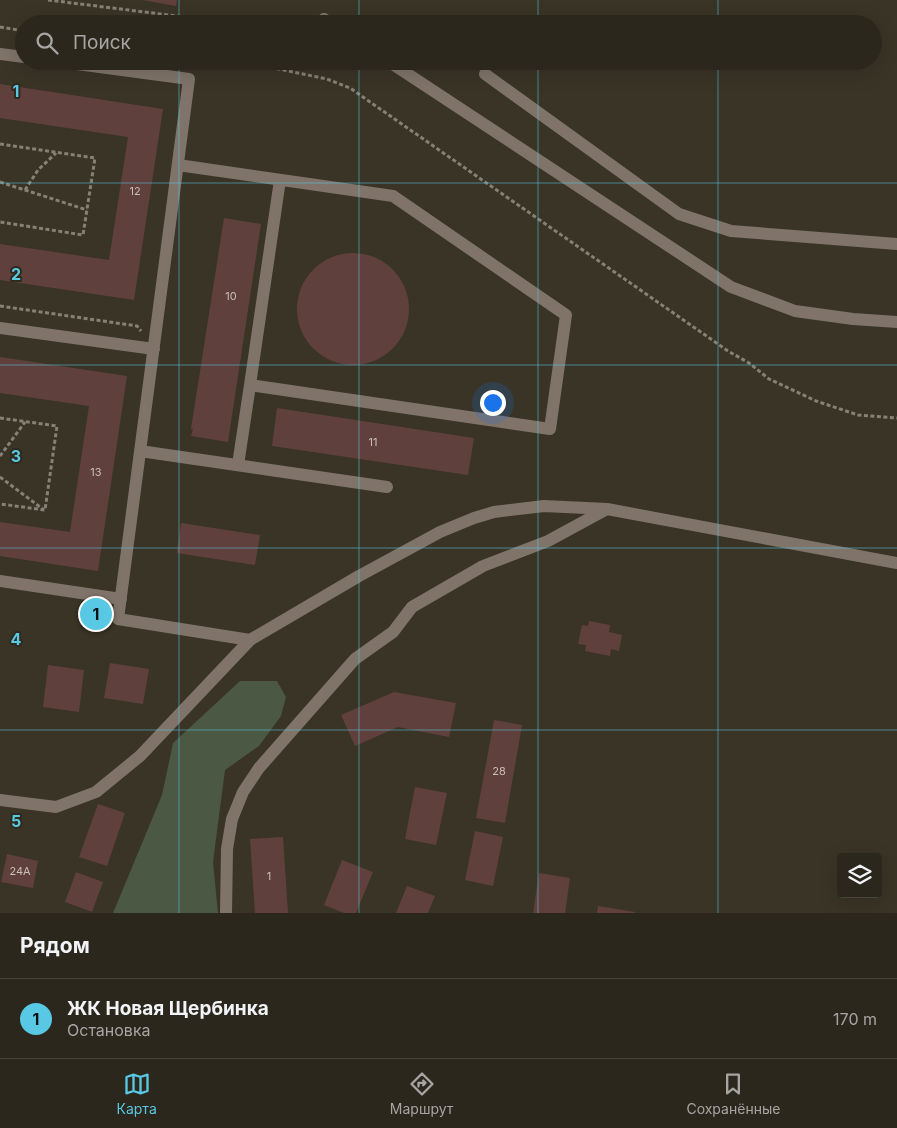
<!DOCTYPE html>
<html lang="ru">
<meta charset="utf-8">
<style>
body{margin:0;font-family:Inter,sans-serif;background:#373329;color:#f1f3f6}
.controls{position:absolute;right:15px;bottom:15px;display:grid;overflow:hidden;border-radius:5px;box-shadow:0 5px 20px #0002}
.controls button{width:45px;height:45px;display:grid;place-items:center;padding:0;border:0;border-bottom:1px solid #47443b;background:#2b271c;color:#f1f3f6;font:25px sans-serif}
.you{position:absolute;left:492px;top:402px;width:18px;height:18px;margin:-12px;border:4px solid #fff;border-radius:50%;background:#1a73e8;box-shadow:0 0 0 8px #1a73e833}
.badge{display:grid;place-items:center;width:32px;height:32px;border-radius:50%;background:#59c8e4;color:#111;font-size:16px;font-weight:700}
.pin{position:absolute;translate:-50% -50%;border:2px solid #fff;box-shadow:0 1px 5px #0006}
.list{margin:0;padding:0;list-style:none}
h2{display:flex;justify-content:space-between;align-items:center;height:65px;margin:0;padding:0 20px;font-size:21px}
h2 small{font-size:16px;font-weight:400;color:#a6a5a3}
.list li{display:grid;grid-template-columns:32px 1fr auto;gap:15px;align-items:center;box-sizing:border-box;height:80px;padding:0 20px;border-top:1px solid #47443b}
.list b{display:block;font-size:19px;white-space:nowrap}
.list p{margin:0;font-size:16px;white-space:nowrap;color:#a6a5a3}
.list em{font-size:16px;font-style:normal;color:#a6a5a3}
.icon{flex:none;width:28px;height:28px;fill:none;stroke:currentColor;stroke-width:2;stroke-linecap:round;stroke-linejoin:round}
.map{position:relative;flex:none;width:897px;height:913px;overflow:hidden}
.search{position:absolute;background:#2b271c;box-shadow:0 5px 20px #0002;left:15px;right:15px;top:15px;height:55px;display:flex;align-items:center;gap:12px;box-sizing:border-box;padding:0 18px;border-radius:28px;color:#a6a5a3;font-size:19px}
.sheet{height:145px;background:#2b271c}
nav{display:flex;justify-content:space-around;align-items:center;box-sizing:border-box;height:70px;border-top:1px solid #47443b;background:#2b271c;font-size:14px;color:#a6a5a3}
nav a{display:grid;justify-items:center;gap:2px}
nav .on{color:#59c8e4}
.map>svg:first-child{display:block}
.green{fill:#4a5844}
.building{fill:#60403c}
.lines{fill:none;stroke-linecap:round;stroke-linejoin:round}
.path{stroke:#858176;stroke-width:3;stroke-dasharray:4 2.5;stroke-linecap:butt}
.minor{stroke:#80746a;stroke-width:12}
.grid{fill:none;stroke:#59c8e4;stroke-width:1;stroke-opacity:0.55}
.labels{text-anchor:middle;stroke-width:4;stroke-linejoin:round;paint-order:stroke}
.number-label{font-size:11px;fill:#c9bfb8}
.grid-label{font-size:16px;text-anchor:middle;font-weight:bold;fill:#59c8e4;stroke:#2e2a1d;stroke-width:4;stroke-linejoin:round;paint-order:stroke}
</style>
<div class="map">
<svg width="897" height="913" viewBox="0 0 897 913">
<rect width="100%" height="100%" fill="#393426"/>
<path class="green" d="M240,681H277L286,697L281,716L259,746L225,770L213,862L218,913H113L162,795L173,743Z"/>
<path class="building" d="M142,0H177L176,6Z
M0,84L163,109L134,300L0,280V244L109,260L128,137L0,118Z
M224,218L261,224L228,442L191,436L193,429H191Z
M297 309a56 56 0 1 1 112 0a56 56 0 1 1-112 0Z
M0,357L127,376L98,571L0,556V522L70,532L89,406L0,393Z
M277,408L474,438L468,475L272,446Z
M181,523L260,535L255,565L177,553Z
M589,621L610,625L609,632L622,635L619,651L611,649L610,656L585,651L586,645L578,644L582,625L588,626Z
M110,663L149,669L143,704L104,698Z
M48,665L84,670L79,712L43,707Z
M394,692L456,703L449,737L398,727L355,746L341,715Z
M494,720L522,725L505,823L476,818Z
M415,787L447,793L436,845L405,839Z
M98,804L125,813L107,866L79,857Z
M475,831L503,837L493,886L465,880Z
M283,837L288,913H255L250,839Z
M7,854L38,861L33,888L1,882Z
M342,860L373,872L356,913H344L324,905Z
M76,872L103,882L92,912L65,902Z
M539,873L570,878L565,913H533Z
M407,886L435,896L428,913H396Z
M598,906L635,912V913H597Z"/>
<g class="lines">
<path class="path" d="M48,0L217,21L220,24
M0,27L24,31
M259,61L264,66L327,79L350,88L728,351L749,363L769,379L816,401L858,415L897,418
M0,144L95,158L83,235L0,222
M0,182L87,210
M25,190L38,170L56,153
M0,306L137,326L141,331
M0,418L57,426L45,510L0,504
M0,456L25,422
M0,477L44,510"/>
<path class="minor" d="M324,19L331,24
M0,54L24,57
M55,61L189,79L118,619L250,640
M388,61L731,287L795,311L853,319L897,322
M485,74L679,214L731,231L897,244
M178,165L393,196L566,315L550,429L250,385L238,465
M0,328L154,349
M250,385L280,180
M140,451L387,487
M0,581L121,599
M0,800L56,807L96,792L140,756L250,640L359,576L440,532L474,518L494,512L544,506L607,509L897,563
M226,913L227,849L232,819L243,792L259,768L355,659L393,632L412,607L483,566L548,541L607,509"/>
</g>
<path class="grid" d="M179,0V24M359,0V24M538,0V24M718,0V24M179,61V913M359,61V913M538,61V913M718,61V913M0,183H897M0,365H897M0,548H897M0,730H897"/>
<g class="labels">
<g class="number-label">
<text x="135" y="195">12</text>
<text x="231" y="300">10</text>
<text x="373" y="446">11</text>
<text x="96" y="476">13</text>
<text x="499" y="775">28</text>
<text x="20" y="875">24А</text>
<text x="269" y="880">1</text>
</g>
</g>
<g class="grid-label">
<text x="16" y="97">1</text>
<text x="16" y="280">2</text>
<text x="16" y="462">3</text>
<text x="16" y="645">4</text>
<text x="16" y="827">5</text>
</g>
</svg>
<div class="controls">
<button><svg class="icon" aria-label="layers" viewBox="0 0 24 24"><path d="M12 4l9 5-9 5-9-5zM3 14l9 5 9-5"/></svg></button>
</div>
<div class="you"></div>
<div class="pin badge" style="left:96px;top:614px">1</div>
<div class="search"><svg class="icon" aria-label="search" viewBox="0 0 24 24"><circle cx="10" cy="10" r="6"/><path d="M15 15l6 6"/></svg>Поиск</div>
</div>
<section class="sheet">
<h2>Рядом<small></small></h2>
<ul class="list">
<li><span class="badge">1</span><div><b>ЖК Новая Щербинка</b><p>Остановка</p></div><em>170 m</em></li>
</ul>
</section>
<nav>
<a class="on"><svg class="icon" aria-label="map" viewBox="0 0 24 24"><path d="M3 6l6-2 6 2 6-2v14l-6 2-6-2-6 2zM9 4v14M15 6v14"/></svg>Карта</a>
<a><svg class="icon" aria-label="directions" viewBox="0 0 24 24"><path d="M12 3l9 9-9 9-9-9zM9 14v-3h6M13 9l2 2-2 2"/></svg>Маршрут</a>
<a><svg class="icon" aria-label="saved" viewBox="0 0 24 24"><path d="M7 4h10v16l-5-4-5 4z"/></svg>Сохранённые</a>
</nav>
